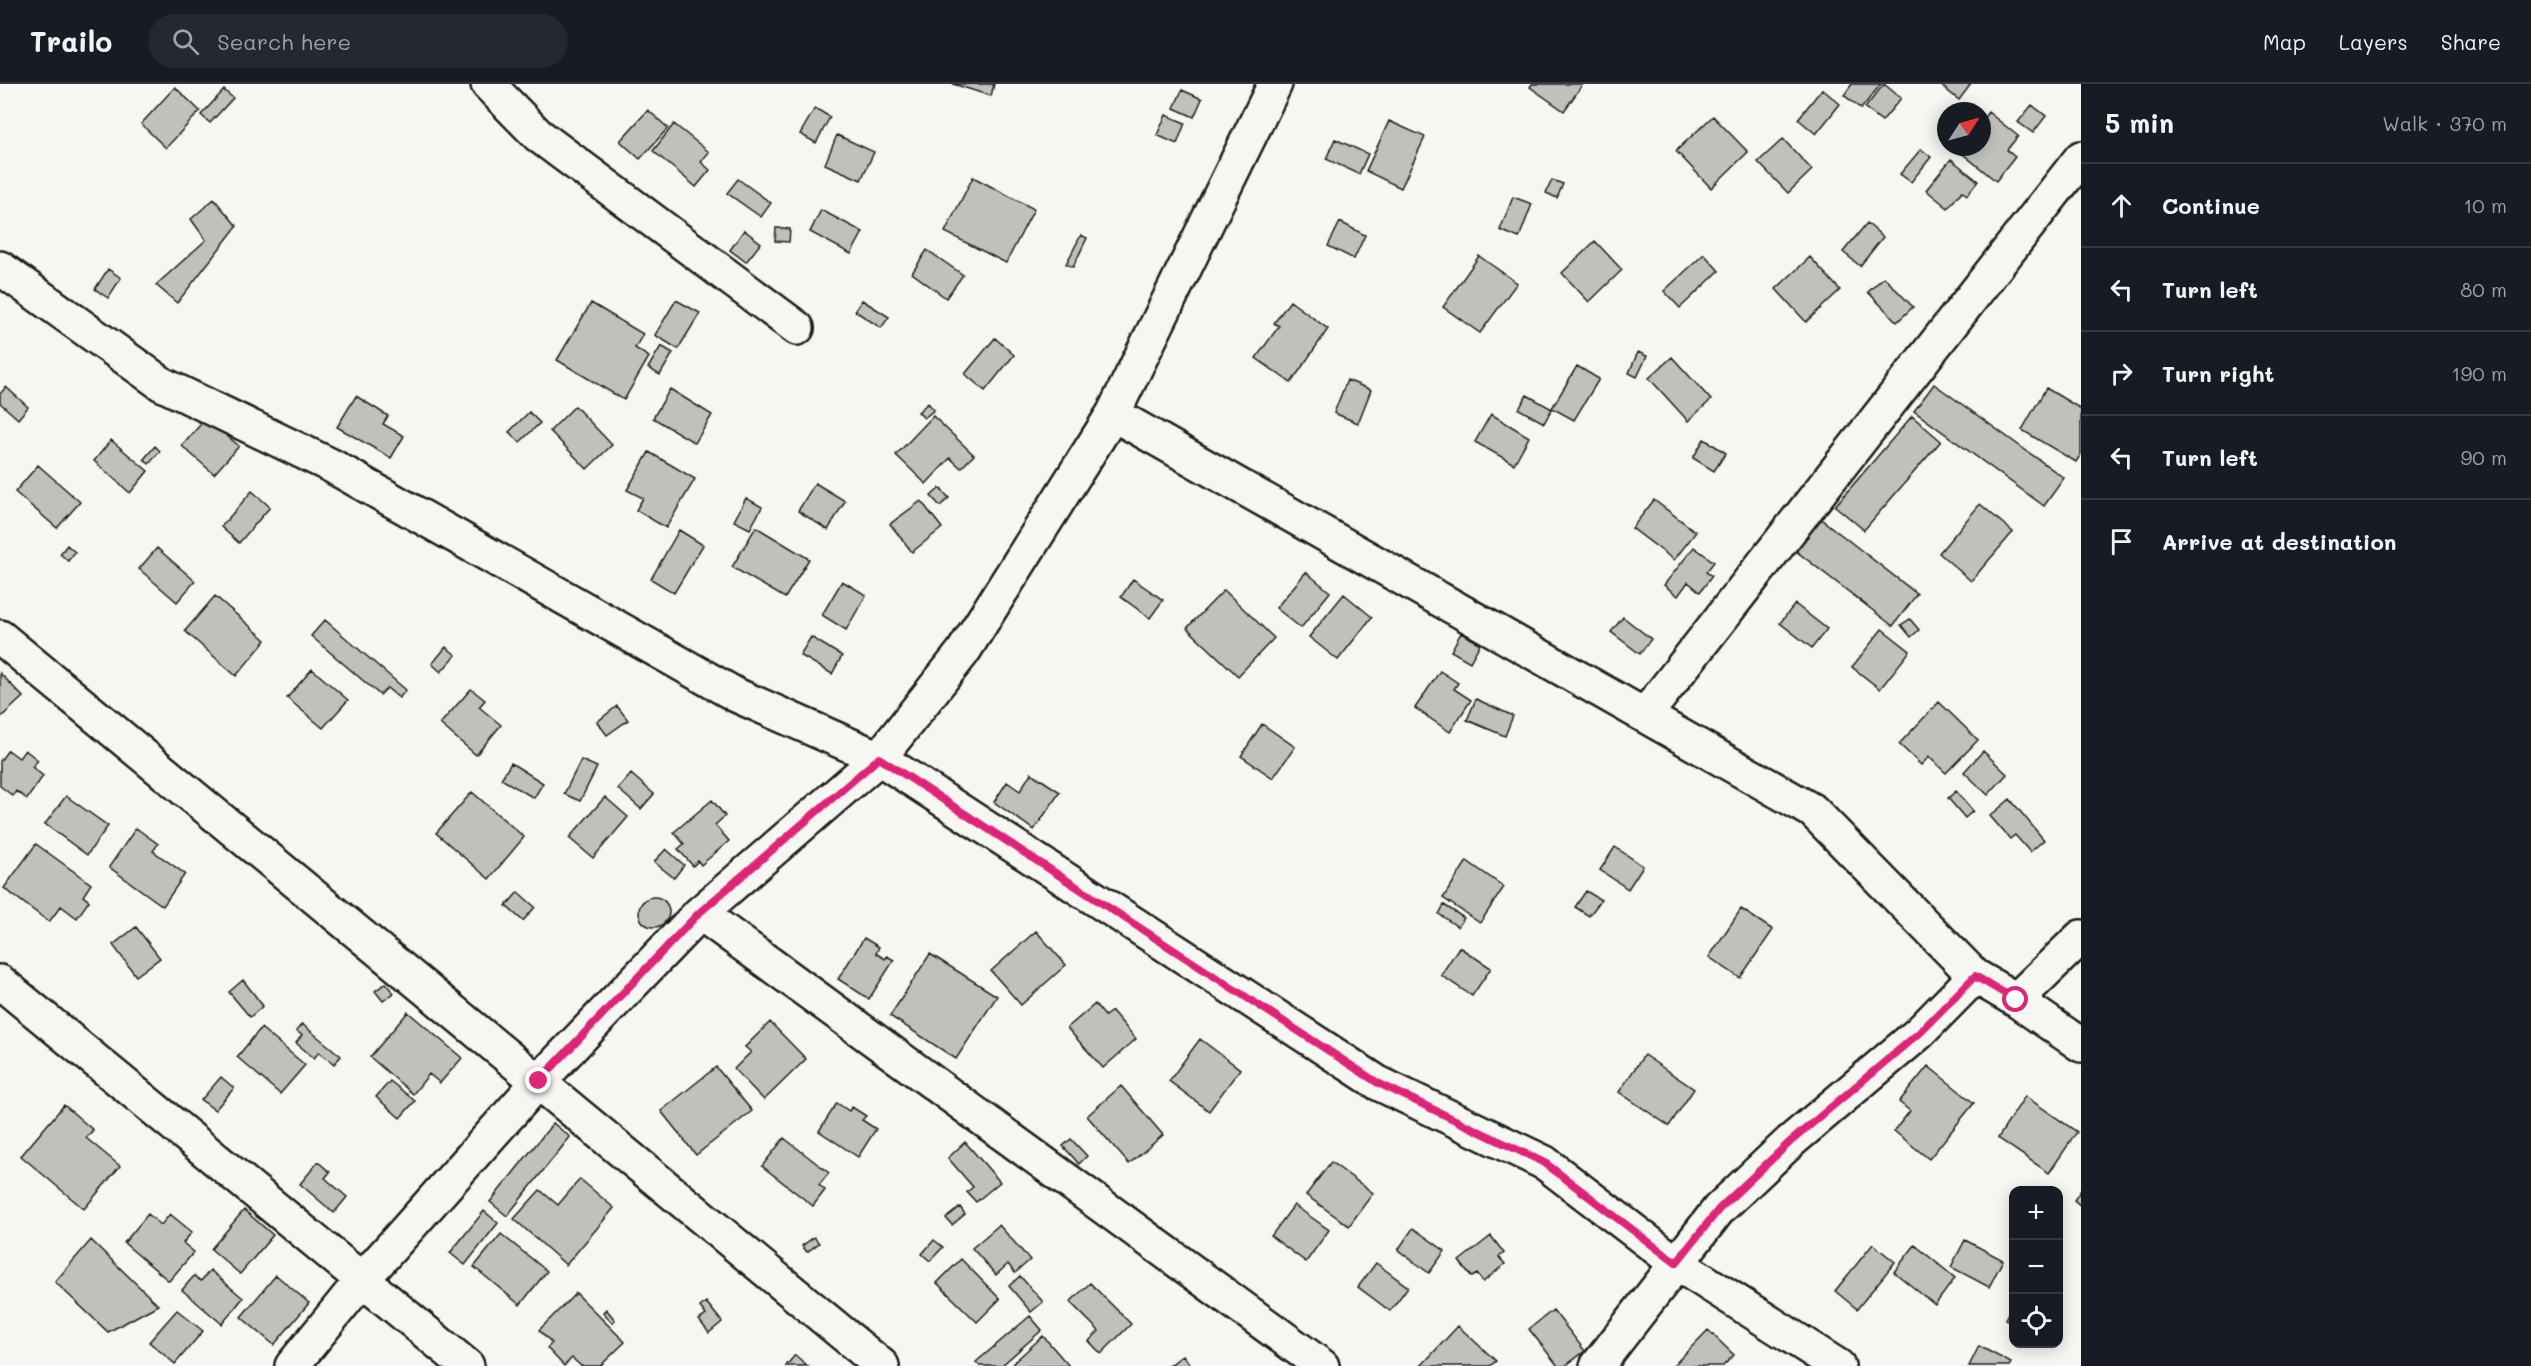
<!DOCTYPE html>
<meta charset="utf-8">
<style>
body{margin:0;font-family:Mali,sans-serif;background:#242831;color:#f1f3f6}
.controls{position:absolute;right:18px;bottom:18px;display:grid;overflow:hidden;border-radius:12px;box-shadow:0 3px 15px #0003}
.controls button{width:54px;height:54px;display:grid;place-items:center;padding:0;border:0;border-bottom:2px solid #363941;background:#171b24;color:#f1f3f6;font:30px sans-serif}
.compass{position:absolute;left:1937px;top:18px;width:54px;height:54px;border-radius:50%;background:#171b24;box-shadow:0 3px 15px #0003;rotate:54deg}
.stop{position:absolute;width:18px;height:18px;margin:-14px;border:4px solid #db2777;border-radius:50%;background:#fff}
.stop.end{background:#db2777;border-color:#fff;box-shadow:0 2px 6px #0008}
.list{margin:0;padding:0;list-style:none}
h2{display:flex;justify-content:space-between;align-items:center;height:78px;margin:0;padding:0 24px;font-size:26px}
h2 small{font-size:20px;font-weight:400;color:#9ea1a6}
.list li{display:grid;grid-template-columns:39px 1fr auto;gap:18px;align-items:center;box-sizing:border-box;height:84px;padding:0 24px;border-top:2px solid #363941}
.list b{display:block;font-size:22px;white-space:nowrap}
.list em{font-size:20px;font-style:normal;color:#9ea1a6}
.icon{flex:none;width:33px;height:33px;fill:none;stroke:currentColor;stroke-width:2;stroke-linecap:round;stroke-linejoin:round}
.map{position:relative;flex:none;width:2081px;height:1282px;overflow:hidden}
header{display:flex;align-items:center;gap:36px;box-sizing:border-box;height:84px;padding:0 30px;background:#171b24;border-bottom:2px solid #363941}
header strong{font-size:28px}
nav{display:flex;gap:33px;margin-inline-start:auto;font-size:21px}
.search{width:420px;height:54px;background:#242831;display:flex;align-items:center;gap:15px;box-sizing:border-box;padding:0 21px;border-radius:33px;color:#9ea1a6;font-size:22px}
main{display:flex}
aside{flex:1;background:#171b24}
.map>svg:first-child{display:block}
.building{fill:#c0c0bd;stroke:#1c1c1c;stroke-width:1.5}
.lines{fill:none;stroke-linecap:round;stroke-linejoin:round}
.minor-casing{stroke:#1c1c1c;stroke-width:38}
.minor{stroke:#f6f6f2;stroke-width:33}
.route{stroke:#db2777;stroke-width:8}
</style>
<header>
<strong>Trailo</strong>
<div class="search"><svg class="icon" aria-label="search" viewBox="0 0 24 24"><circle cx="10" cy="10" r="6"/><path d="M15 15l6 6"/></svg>Search here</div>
<nav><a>Map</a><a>Layers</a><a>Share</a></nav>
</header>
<main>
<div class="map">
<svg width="2081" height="1282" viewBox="0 0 2081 1282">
<rect width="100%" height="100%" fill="#f6f6f2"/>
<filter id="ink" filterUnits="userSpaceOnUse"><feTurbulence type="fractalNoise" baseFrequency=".0167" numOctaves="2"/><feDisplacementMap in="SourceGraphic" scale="12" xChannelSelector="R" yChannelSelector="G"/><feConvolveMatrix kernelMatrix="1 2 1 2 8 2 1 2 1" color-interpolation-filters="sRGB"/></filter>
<g filter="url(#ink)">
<path class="building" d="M953,0H994L991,12Z
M1532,0H1583L1564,27L1530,3Z
M1852,0H1881L1861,25L1844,11Z
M1884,0L1901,14L1882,37L1865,24Z
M1939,0H1971L1959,16Z
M175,3L200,27L166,64L141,40Z
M1822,5L1840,20L1816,50L1798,35Z
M224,6L233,14L210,39L201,31Z
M1182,6L1202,15L1194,33L1174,24Z
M2032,21L2046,32L2033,49L2018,38Z
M815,24L830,33L816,59L800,50Z
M648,26L668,44L640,75L620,57Z
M1988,28L2018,52L2007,66L2015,73L1996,97L1958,66L1960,63H1982V36Z
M1166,31L1185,39L1177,60L1157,51Z
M1713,32L1748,68L1711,104L1676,67Z
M1389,37L1425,53L1401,104L1366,87Z
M674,40L709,68L701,78L710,86L696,103L653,67Z
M837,51L874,68L861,96L825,80Z
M1335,55L1368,70L1359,90L1326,75Z
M1783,55L1812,86L1788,109L1758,78Z
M1921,65L1931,73L1911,98L1900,90Z
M1951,75L1978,97L1967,111L1962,107L1948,124L1926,106Z
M973,93L1034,125L1006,179L945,148Z
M738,95L771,119L761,133L727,109Z
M1552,96L1563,100L1557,114L1546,109Z
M1513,113L1532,120L1519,154L1500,146Z
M214,115L237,142L177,219L156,201L206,156L191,135Z
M821,126L863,148L851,170L810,148Z
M1340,138L1365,151L1354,175L1328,162Z
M1867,139L1883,153L1860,182L1843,168Z
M776,144L790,145L789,158L775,157Z
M744,146L761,159L746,178L730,166Z
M1081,151L1087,154L1073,183L1066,180Z
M1595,157L1622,186L1589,218L1562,189Z
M927,166L963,191L946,214L912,189Z
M1704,170L1719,187L1680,224L1664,207Z
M1479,172L1517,199L1480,249L1443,223Z
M1810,173L1840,206L1806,238L1776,205Z
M108,185L121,194L108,214L95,205Z
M1884,193L1913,223L1897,238L1868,208Z
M676,216L700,229L678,265L655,251Z
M862,216L889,233L881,244L855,227Z
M1290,217L1328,245L1291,299L1256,274L1279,242L1274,239Z
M591,219L643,250L635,264L649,273L624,316L557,276Z
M995,254L1014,271L985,307L965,290Z
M661,262L673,269L660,291L648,284Z
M1638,268L1647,272L1637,293L1629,289Z
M1672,273L1711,316L1688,337L1649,294Z
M1577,282L1599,295L1574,336L1552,324Z
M1347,296L1371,306L1358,339L1334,329Z
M1934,300L2064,394L2044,422L1914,327Z
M6,303L28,323L18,335L0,319V310Z
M2046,304L2081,325V370L2076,378L2022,346Z
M670,305L712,331L695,359L653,334Z
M1527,311L1552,325L1544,339L1519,325Z
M356,312L388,332L383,340L404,352L391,374L337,343Z
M928,319L934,326L924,334L918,328Z
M575,322L612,361L587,385L550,347Z
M529,328L540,339L520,358L509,348Z
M1491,330L1529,353L1514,380L1475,358Z
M933,332L974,371L961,384L950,374L926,400L896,371Z
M1912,332L1941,357L1864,446L1835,422Z
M206,334L239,362L214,390L182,362Z
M1704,355L1726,369L1714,387L1693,374Z
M111,356L148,387L130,409L94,377Z
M155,362L160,367L149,380L144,375Z
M649,368L695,395L666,444L636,426L643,414L627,406Z
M38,381L80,418L57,444L15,408Z
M815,399L845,417L828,446L798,427Z
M940,404L949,414L940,422L931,412Z
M252,407L270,423L239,459L221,443Z
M746,414L762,423L750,445L734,437Z
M1654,416L1696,448L1674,476L1632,444Z
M921,417L942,444L912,468L890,440Z
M1980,420L2013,448L1971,497L1939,469Z
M1821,435L1917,510L1893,542L1796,467Z
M756,443L809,475L785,514L732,483Z
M679,446L703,461L674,509L651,495Z
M67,461L75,468L68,477L60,470Z
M1694,463L1714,478L1706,488L1712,492L1700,508L1688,498L1678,512L1664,501Z
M157,464L195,497L177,518L139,485Z
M1306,488L1330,508L1301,544L1276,524Z
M1133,495L1163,516L1150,534L1121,513Z
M842,497L866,511L846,546L822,531Z
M1224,506L1274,554L1238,592L1187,544Z
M1344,510L1372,533L1338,576L1309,553Z
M215,512L266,556L236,592L185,547Z
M1795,520L1827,545L1812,564L1780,539Z
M1623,533L1651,555L1640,570L1611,548Z
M1910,535L1919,546L1911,553L1901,541Z
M325,536L406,606L399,614L387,604L380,611L311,552Z
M1882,545L1910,567L1880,605L1852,583Z
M1461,549L1480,560L1470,578L1451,567Z
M811,553L842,572L832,590L800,571Z
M446,563L456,571L441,588L432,580Z
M312,585L348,616L323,644L287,614Z
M1440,587L1458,599L1454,605L1471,616L1450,648L1415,624Z
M0,589L23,613L0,634Z
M471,605L485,616L479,623L501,641L476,671L440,640Z
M1476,615L1513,632L1505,652L1467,636Z
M1939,618L1978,656L1946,689L1929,673L1921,681L1899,660Z
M617,622L628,636L607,651L597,638Z
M1262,640L1295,663L1273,694L1241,672Z
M8,666L19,674L25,666L38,676L32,683L43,692L27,715L16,707L13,712L0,702V677Z
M1983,667L2007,690L1988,711L1964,688Z
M581,676L597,683L580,717L564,710Z
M511,679L543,699L534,714L501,695Z
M1031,689L1060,708L1034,746L994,718L1007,698L1020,707Z
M631,690L654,710L641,725L618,705Z
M1956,707L1973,727L1965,734L1948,714Z
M472,708L524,753L489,795L436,749Z
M66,712L108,742L87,771L45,740Z
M605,713L628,733L593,774L569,754Z
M2010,715L2044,756L2030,768L2015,751L2010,755L1990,732Z
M712,716L725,732L715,741L729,757L701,781L698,777L693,782L678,765L684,760L674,748Z
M136,744L158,760L153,767L185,790L163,822L109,783Z
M36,760L91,800L83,812L89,817L77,834L61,822L49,838L4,804Z
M1615,763L1643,782L1628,805L1600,786Z
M666,765L684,781L674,794L654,778Z
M1467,777L1504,803L1480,839L1443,814Z
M1586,807L1601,816L1589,832L1575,823Z
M518,808L535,823L523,837L506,822Z
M639 828a15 15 0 1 1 30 0a15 15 0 1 1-30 0Z
M1444,821L1464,834L1458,843L1439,830Z
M1741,825L1773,846L1740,894L1709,873Z
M136,843L160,874L136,892L113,861Z
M1036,847L1066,881L1021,921L991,887Z
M864,854L879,863L876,869L885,875L887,872L894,876L869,915L838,895Z
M1459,863L1491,884L1472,912L1441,891Z
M930,870L997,912L956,975L890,932Z
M243,896L263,922L250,933L229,908Z
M386,899L394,909L383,917L375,907Z
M1095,920L1105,932L1112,927L1136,955L1103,984L1067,944Z
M408,928L462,974L440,999L429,990L413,1010L370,973Z
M770,938L806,975L764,1016L734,985L751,968L745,963Z
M302,940L341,972L334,980L319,968L314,974L296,959L302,951L296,947Z
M261,944L305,981L280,1010L237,973Z
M1200,955L1240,985L1209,1027L1169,997Z
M1644,971L1694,1005L1669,1042L1619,1008Z
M1928,982L1974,1019L1929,1075L1894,1047L1910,1027L1899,1018Z
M716,983L752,1027L696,1071L661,1027Z
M221,993L234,1004L215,1026L201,1016Z
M390,997L415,1017L400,1034L376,1013Z
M1121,1002L1163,1051L1129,1080L1087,1032Z
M2025,1012L2077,1048L2049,1089L1998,1054Z
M837,1019L849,1027L852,1023L866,1032L862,1036L876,1045L858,1073L819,1047Z
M64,1021L93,1046L86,1054L120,1082L84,1125L21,1072Z
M553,1039L570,1053L507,1132L490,1118Z
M784,1054L829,1089L819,1101L825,1106L813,1122L762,1082Z
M1071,1055L1087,1072L1079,1080L1063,1062Z
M965,1058L1000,1098L976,1118L967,1108L973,1103L948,1074Z
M318,1078L330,1088L325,1094L347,1113L334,1129L300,1100Z
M1331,1078L1373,1109L1349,1142L1306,1111Z
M580,1095L614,1124L566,1181L514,1135L540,1106L558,1121Z
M2081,1106V1122L2074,1116Z
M1294,1121L1329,1146L1306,1178L1271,1152Z
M960,1123L965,1130L952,1141L946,1134Z
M244,1126L273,1151L240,1190L211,1165Z
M484,1127L498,1139L465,1181L450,1169Z
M148,1130L161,1141L170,1130L192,1148L183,1159L194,1168L169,1197L124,1159Z
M999,1141L1030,1176L1015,1189L1008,1180L996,1191L972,1164Z
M1413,1144L1445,1167L1429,1189L1398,1166Z
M501,1150L547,1187L520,1221L474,1183Z
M1491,1152L1504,1169L1499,1173L1505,1180L1483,1198L1477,1190L1472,1193L1459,1177Z
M814,1153L819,1159L807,1168L802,1162Z
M91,1156L158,1221L108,1248L55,1198Z
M934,1156L943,1163L930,1177L922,1170Z
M1965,1156L2003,1176L1989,1203L1951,1183Z
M1873,1160L1895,1178L1857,1225L1835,1207Z
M1915,1161L1955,1194L1935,1221L1894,1188Z
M961,1175L1000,1215L977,1238L937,1199Z
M1376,1179L1408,1203L1390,1227L1358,1203Z
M210,1186L243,1214L222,1240L182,1206L194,1192L201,1197Z
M276,1191L309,1219L274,1261L241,1233Z
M1020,1192L1043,1218L1031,1228L1009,1202Z
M1090,1199L1131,1240L1101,1270L1089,1257L1099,1247L1070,1218Z
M576,1209L625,1258L600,1282H581L572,1274L564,1282L547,1264L552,1259L539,1246Z
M706,1218L722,1238L709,1249L699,1236L706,1231L700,1223Z
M2014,1218V1239L2005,1235Z
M606,1225L615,1236L612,1239L603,1228Z
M177,1226L203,1247L175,1280L149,1258Z
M1553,1226L1585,1267L1565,1282H1558L1529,1245Z
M1030,1232L1042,1246L1001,1282H980L976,1278Z
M1458,1242L1496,1277L1490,1282H1421Z
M1708,1246L1734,1271L1723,1282H1673Z
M1043,1252L1069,1282H1015L1013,1279Z
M1979,1262L2011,1279L2009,1282H1969Z
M795,1271L808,1282H786Z
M1183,1271L1191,1282H1169Z"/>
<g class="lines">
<defs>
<path id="minor" d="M488,0L538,51L797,244
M0,184L162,300L332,382L736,611L879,674L1378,999L1545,1079L1676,1179L1838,1282
M1113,330L1813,727L1975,892L2016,916L2081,961
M0,553L882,1282
M1645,631L2081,74
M700,829L1322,1282
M0,898L467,1282
M2016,916L2081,853
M292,1282L362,1196L539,997L700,829L879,674L963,568L1113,330L1275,0
M1597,1282L1719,1125L1790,1058L1919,949L1975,892"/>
</defs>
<use href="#minor" class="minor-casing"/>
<use href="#minor" class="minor"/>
</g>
</g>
<g class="lines" filter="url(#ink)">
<path class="route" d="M539,997L699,829L879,674L1378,999L1545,1079L1676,1179L1719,1125L1790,1058L1919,949L1975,892L2016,916"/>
</g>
</svg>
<div class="controls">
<button>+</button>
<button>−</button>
<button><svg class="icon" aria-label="locate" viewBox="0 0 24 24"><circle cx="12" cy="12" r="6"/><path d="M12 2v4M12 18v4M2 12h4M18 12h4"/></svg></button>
</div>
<svg class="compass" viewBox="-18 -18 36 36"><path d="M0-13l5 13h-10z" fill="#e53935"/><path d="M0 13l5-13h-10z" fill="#9ea1a6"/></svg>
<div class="stop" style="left:2016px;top:916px"></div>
<div class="stop end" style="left:539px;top:997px"></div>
</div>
<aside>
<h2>5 min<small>Walk · 370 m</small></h2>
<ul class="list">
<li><svg class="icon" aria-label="ahead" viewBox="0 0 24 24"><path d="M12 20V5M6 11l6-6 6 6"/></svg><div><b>Continue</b></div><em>10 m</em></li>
<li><svg class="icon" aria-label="left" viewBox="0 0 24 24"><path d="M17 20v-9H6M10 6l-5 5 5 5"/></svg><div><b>Turn left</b></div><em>80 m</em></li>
<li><svg class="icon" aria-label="right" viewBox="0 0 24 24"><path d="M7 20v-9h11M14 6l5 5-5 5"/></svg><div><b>Turn right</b></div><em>190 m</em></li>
<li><svg class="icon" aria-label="left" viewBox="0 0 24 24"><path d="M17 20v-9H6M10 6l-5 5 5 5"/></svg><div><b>Turn left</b></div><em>90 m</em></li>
<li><svg class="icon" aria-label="arrive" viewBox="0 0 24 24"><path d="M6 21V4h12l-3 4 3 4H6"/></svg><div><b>Arrive at destination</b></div></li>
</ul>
</aside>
</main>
